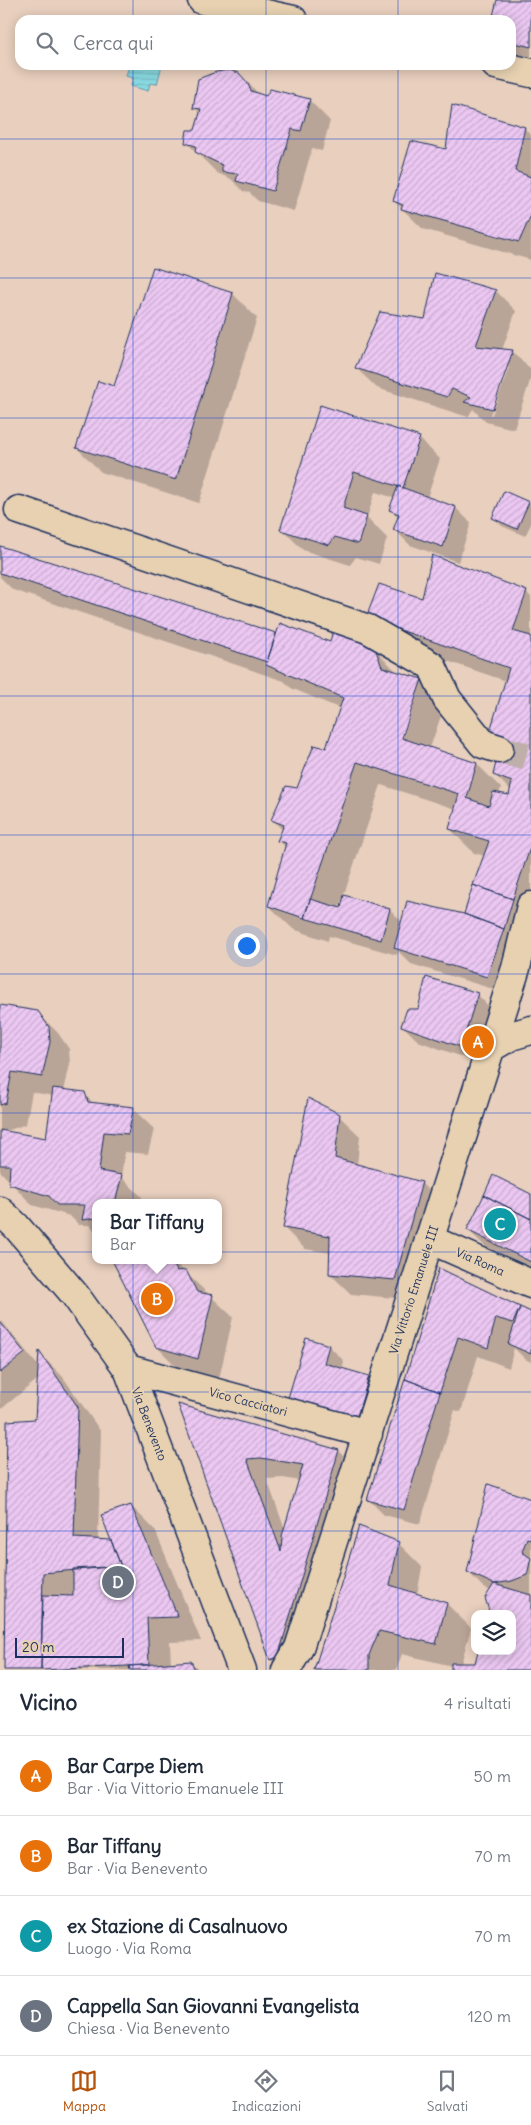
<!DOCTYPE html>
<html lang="it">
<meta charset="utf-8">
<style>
body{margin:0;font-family:Delius,sans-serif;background:#f6f6f7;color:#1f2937}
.controls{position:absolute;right:15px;bottom:15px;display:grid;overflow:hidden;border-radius:10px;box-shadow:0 2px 12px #0003}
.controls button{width:45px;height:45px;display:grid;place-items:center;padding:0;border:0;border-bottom:1px solid #e0e1e3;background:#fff;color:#1f2937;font:25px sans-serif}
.scale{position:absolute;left:15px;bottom:12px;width:109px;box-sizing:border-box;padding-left:5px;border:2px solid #1b2f5e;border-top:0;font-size:14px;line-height:18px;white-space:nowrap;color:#1b2f5e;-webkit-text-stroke:4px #e7d1b1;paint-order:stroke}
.you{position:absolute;left:246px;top:945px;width:18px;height:18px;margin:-12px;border:4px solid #fff;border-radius:50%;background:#1a73e8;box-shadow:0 0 0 8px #1a73e833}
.badge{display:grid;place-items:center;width:32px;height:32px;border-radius:50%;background:#b45309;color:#fff;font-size:16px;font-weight:700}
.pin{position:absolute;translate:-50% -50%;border:2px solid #fff;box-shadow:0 1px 5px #0006}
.popup{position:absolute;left:92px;top:1199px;width:130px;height:65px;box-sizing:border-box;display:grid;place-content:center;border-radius:10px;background:#fff;filter:drop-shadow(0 1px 4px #0005);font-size:16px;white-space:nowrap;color:#747a83}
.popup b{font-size:19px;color:#1f2937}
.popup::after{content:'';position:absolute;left:50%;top:100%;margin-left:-10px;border:10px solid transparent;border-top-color:#fff}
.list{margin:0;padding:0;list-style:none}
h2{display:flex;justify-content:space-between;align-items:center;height:65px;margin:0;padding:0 20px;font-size:21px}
h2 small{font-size:16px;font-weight:400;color:#747a83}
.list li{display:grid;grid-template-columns:32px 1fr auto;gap:15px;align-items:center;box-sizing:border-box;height:80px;padding:0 20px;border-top:1px solid #e0e1e3}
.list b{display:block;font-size:19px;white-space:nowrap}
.list p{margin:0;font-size:16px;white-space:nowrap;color:#747a83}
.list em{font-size:16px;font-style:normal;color:#747a83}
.icon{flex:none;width:28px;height:28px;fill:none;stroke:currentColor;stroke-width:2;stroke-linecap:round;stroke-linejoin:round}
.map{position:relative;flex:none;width:531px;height:1670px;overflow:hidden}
.search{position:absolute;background:#fff;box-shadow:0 2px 12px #0003;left:15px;right:15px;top:15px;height:55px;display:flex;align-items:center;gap:12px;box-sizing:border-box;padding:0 18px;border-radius:15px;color:#747a83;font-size:19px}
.sheet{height:385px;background:#fff}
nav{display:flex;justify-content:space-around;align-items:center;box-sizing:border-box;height:70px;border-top:1px solid #e0e1e3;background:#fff;font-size:14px;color:#747a83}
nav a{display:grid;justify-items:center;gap:2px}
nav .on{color:#b45309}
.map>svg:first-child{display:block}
.water{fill:url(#water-rules);stroke:#5d96ad}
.shadow{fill:#0003;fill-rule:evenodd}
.building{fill:url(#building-hatch);stroke:#1b2f5e;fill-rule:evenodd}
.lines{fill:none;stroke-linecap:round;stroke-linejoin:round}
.minor-tunnel{stroke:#bfafab;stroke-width:28;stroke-dasharray:28 14;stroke-linecap:butt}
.minor-casing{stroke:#1b2f5e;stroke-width:31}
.secondary-casing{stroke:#1b2f5e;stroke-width:31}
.minor{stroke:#e7d1b1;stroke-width:28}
.secondary{stroke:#e7d1b1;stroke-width:28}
.grid{fill:none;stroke:#1d4ed8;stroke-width:1;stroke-opacity:0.55}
.labels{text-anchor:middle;stroke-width:4;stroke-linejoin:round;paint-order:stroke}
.street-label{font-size:12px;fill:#1b2f5e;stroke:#e7d1b1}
</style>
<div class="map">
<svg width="531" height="1670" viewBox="0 0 531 1670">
<defs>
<pattern id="water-rules" width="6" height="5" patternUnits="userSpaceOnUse" patternTransform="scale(1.25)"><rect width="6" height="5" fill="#89dae1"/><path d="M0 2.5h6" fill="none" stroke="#76bbc3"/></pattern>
<pattern id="building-hatch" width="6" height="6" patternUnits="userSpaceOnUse" patternTransform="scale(1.25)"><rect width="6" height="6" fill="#ebc7f1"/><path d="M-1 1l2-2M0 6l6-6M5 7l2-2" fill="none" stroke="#c9abd1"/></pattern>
</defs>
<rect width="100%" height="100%" fill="#e8cfbe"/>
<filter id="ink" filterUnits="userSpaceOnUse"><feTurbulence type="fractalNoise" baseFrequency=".02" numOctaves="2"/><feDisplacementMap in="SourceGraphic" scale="10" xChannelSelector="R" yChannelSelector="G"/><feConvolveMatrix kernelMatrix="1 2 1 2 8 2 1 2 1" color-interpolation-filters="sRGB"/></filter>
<g filter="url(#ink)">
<path class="water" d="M129,65H162L157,84L150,83L148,91L131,86L133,78L126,76Z"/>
<path class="shadow" d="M498,0H531V61L511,56V20H493Z
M239,74L260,95L267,98L310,101L330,121L322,151L312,149L294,211L258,201L250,193L244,192L231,179L217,173L186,142L196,131L201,114L195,108Z
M524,128L531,135V260L423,229L394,201L447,151Z
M496,291L516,311L502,350L512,351L531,370V378L514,429L486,422L473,409L468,417L377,388L356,368L426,321ZM506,367H509L492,415H490Z
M233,294L257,318L199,503L101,472L77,448Z
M321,407L419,438L440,459L427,498L456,508L471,523L458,562L410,545L395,530L399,518L391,510L395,498L375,492L367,518L387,538L379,564L356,557L350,565L303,550L282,529Z
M529,503L531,505V524L525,536L502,526L494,518Z
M0,547L277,636L374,649L398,673L421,680L445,704L430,748L477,764L501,788L499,794L509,796L511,791L494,774L501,749L506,681L391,642L367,618L423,599L526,592L531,597V920L503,992L411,964L398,951L397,955L329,936L328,941L293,929L269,906L286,848L279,840L283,831L273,820L327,750L341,709L291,688L284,681L13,590L0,577ZM416,693H418L401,744L399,743ZM381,785L456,809L450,829L474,853L485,856L465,915L402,922L390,910L339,909Z
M477,994L492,1010L476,1062L418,1041L403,1026Z
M0,1006L37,1012L58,1033L69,1049L70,1064L64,1091L84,1094L94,1104L133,1109L154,1129L148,1154L125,1152L121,1177L142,1197L140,1203H96V1232L89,1225H79L70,1216L32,1205L0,1171ZM32,1092L53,1096L48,1139L4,1132L26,1124Z
M339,1116L360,1136L357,1165L421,1183L442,1204L416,1300L351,1294L330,1274L331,1253L305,1249L284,1228Z
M531,1195V1271L489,1250L468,1230Z
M113,1260H172L233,1317L219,1379L178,1368L157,1347Z
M440,1270L531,1313V1362L525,1359L514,1348L509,1368L478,1356L461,1412L455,1410L420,1524L384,1515L368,1499Z
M0,1319L39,1367L40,1354L63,1377L101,1432L98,1540L113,1541L131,1506L155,1530L201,1641L170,1642L171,1664L191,1662L199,1670H5L36,1420L38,1379L0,1410Z
M329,1346L344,1361L342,1370L368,1377L384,1393L373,1432L305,1413L290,1397Z
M180,1406L339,1452L360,1472L282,1670L271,1660ZM283,1478L300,1481L285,1530L267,1479Z
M531,1501V1670H452V1666L402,1654L396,1670H315L398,1543L422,1567L417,1595L447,1604L471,1628L461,1664H476L512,1651V1614L491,1591L484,1588L468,1572Z"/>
<path class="building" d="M497,0H531V47L511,42V20H492Z
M229,70L239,73L247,82L251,91L266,96L270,89L310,99L301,131L292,129L273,191L236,181L238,174L222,172V165L195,152L196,146L185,143L187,130H195L201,109L193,108L198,79L216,72Z
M452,105L525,127L515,171L531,177V215L519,242L401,209L403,205L393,201L411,141L446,149Z
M153,267L233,293L176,480L76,448L98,381L114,386Z
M435,273L496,290L476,346L513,350L493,409L464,402L471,397L452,389L447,397L355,368L380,312L425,319Z
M320,405L420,437L403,488L354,472L343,508L367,516L358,544L335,537L329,545L280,530Z
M398,486L456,507L443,547L393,530L399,514L389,510Z
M504,491L529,502L517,529L492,518Z
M0,546L276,633L267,662L0,573Z
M432,555L527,591L513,631L531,636V845L513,899L473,885L489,841L449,829L459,794L357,762L304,918L268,906L286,843L277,841L284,825L271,820L286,786L297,788L314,745L326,748L343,698L266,665L280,623L330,642L333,630L375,648L382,667L422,679L402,738L477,763L467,798L489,806L493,792L509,795L512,782L493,775L501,742L488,738L509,668L366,618L379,584L422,598Z
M473,885L513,899L504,929L464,914Z
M344,895L390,909L381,940L304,918L310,899L341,908Z
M407,901L464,914L504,929L487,977L394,948Z
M426,977L478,993L461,1047L401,1026L407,1009H418Z
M0,1005L38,1011L49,1027L50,1042L42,1077L12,1072L6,1103L0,1105Z
M53,1088L85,1092L88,1102L134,1107L128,1134L104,1132L99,1171L122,1175L115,1203H96V1218L82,1220L85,1205H57L49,1196L9,1184L10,1165H0V1130L46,1138Z
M308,1098L340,1114L335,1158L422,1182L395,1280L329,1274L330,1236L283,1228Z
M493,1175L531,1194V1219L484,1195Z
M484,1195L531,1219V1262L467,1230Z
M112,1260H171L177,1271L186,1270L197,1292L213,1295L198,1359L156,1347Z
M439,1268L520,1307L513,1323L496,1318L488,1348L458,1337L440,1392L405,1379Z
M520,1307L531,1312V1354L508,1344Z
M0,1322L25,1353L0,1373Z
M306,1338L329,1345L324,1363L369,1376L357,1417L288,1398Z
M39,1351L78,1407L74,1538L111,1540L121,1566L43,1573L41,1670H4L7,1421L35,1419Z
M405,1379L440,1392L404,1510L367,1500Z
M178,1404L339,1450L278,1657L270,1660ZM261,1458L303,1465L282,1536L281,1551L247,1459Z
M488,1484L531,1499V1539L527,1538L522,1552L531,1558L527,1575L512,1581L494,1584L467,1572Z
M131,1505L178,1617L147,1618L149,1665L41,1670L43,1595L73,1596V1569L121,1566L101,1515Z
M359,1526L399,1542L390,1585L447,1603L436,1644L379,1631L369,1655V1670H314Z
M494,1584L531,1595V1670H451V1663H475L478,1651H512V1614H490L485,1598Z
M191,1661L195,1670H130L129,1666Z"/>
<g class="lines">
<path class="minor-tunnel" d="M499,749L531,758"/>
<defs>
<path id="minor" d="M202,0L293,20
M496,65L531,73
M19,510L368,629L432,666L447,699L483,744L499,749
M490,1048L511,1036L531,1030
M429,1239L531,1284
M128,1369L368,1434
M286,1670L299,1648L516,968L531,906"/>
<path id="secondary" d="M0,1211L16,1226L75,1295L128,1369L242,1670"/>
</defs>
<use href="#minor" class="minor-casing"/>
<use href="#secondary" class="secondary-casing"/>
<use href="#minor" class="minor"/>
<use href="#secondary" class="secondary"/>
</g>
</g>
<path class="grid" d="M133,0V20M266,0V20M398,0V20M133,65V1670M266,65V1670M398,65V1670M0,139H531M0,278H531M0,418H531M0,557H531M0,696H531M0,835H531M0,974H531M0,1113H531M0,1252H531M0,1392H531M0,1531H531"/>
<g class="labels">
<g class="street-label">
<text transform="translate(480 1262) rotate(24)" y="4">Via Roma</text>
<text transform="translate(414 1290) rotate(-72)" y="4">Via Vittorio Emanuele III</text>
<text transform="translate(248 1402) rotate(15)" y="4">Vico Cacciatori</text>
<text transform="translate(149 1424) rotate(69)" y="4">Via Benevento</text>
</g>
</g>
</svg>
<div class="controls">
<button><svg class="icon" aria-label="layers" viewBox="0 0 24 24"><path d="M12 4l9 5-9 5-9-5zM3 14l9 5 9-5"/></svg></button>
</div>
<div class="scale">20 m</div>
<div class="you"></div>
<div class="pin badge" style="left:478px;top:1042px;background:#e8710a">A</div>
<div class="pin badge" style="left:157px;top:1299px;background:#e8710a">B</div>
<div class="popup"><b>Bar Tiffany</b>Bar</div>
<div class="pin badge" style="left:500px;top:1224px;background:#0f9aa8">C</div>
<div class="pin badge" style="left:118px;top:1582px;background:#6b7280">D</div>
<div class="search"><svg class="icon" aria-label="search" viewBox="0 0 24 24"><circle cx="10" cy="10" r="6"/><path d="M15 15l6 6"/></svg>Cerca qui</div>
</div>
<section class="sheet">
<h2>Vicino<small>4 risultati</small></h2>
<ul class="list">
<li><span class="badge" style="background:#e8710a">A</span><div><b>Bar Carpe Diem</b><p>Bar · Via Vittorio Emanuele III</p></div><em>50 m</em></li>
<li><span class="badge" style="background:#e8710a">B</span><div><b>Bar Tiffany</b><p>Bar · Via Benevento</p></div><em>70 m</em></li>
<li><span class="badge" style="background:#0f9aa8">C</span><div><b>ex Stazione di Casalnuovo</b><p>Luogo · Via Roma</p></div><em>70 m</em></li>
<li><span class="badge" style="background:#6b7280">D</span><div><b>Cappella San Giovanni Evangelista</b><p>Chiesa · Via Benevento</p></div><em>120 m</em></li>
</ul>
</section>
<nav>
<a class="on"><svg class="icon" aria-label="map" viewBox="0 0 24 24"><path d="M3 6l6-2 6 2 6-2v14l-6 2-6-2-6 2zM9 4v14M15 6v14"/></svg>Mappa</a>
<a><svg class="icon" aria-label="directions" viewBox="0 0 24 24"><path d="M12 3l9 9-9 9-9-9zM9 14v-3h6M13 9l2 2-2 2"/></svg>Indicazioni</a>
<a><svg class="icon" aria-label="saved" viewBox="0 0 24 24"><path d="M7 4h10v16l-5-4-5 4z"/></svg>Salvati</a>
</nav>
